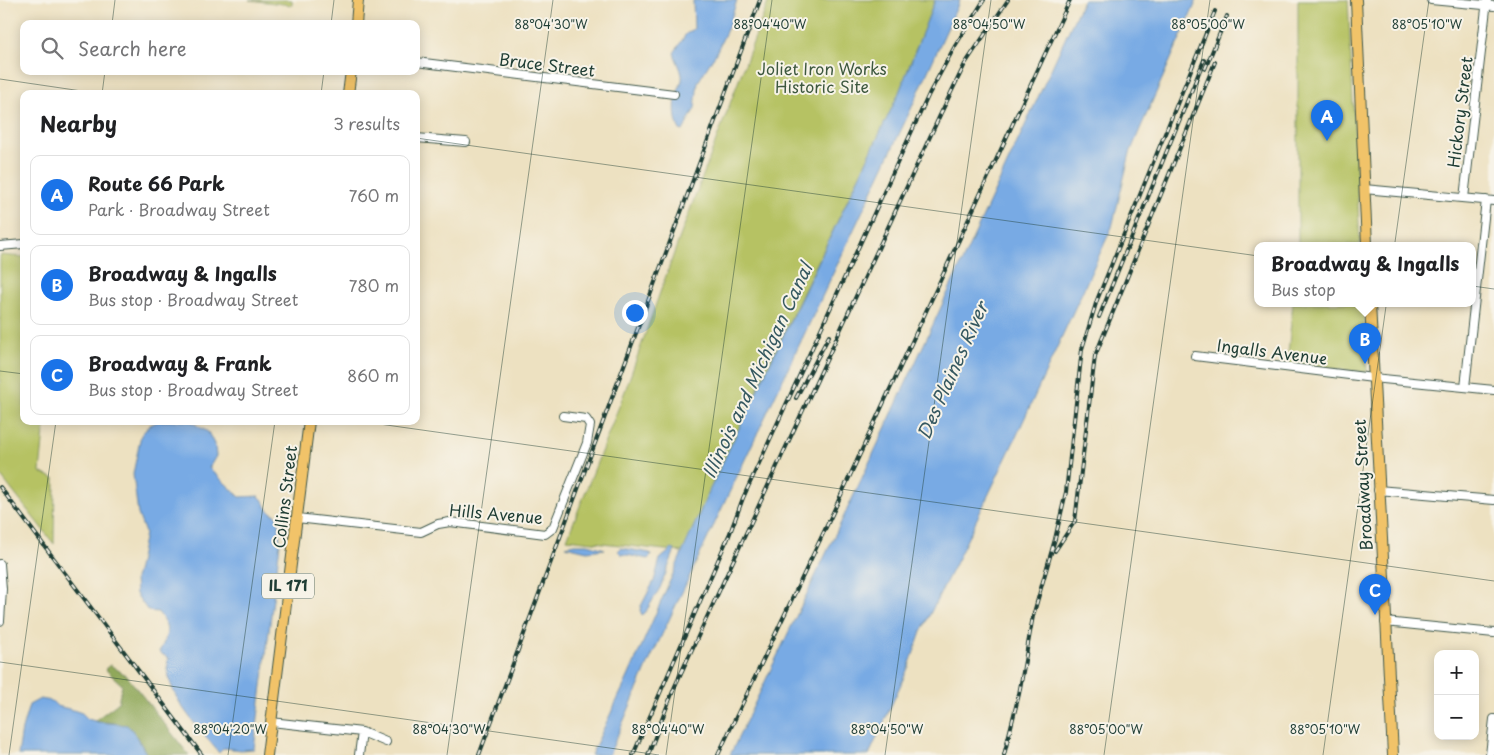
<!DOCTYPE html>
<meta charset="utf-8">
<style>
body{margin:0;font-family:"Playpen Sans",sans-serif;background:#f2f2f2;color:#202124}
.controls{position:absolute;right:15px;bottom:15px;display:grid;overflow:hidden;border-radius:10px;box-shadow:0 2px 12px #0003}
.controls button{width:45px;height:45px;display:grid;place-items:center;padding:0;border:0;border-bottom:1px solid #e0e0e0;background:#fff;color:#202124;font:25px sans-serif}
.you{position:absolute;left:634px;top:312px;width:18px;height:18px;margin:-12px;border:4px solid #fff;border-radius:50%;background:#1a73e8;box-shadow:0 0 0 8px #1a73e833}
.badge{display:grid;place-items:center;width:32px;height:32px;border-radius:50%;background:#1a73e8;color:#fff;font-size:16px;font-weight:700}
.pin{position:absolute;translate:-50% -41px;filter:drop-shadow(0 1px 2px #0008)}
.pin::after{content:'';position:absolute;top:26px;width:18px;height:15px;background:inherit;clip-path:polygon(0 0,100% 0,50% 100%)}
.popup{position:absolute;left:1254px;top:242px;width:222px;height:65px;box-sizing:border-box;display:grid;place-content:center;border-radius:10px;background:#fff;filter:drop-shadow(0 1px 4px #0005);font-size:16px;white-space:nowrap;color:#757577}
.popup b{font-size:19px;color:#202124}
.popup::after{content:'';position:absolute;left:50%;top:100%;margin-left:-10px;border:10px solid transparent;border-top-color:#fff}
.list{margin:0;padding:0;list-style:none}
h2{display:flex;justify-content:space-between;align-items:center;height:65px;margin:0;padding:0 20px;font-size:21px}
h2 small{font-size:16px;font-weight:400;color:#757577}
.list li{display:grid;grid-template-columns:32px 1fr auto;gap:15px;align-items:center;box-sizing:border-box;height:80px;margin:0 10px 10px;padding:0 10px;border:1px solid #e0e0e0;border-radius:10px}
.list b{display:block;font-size:19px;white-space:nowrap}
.list p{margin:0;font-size:16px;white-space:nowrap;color:#757577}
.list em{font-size:16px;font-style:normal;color:#757577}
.icon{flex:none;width:28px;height:28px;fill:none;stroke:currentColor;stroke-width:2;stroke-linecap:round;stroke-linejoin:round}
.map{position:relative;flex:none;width:1494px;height:755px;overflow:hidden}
.search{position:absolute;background:#fff;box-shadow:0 2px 12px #0003;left:20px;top:20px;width:400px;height:55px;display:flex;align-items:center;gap:12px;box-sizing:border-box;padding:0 18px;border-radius:10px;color:#757577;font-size:19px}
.panel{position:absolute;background:#fff;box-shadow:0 2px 12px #0003;left:20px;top:90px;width:400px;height:335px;border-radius:10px}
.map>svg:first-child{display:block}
.green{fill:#b6c264;stroke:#6a804c}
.forest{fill:#90a85a;stroke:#587247}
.water{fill:#78aae4;stroke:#4c748c}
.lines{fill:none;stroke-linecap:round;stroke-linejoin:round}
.minor-casing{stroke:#3e5649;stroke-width:10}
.major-casing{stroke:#3e5649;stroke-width:12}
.minor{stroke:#fff;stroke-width:8}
.major{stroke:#f1c369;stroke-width:10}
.rail-casing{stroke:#1f3d34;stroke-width:4}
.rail{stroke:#f7f3e8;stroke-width:2;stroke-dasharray:5.5;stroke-linecap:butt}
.ticks{fill:none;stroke:#1f3d34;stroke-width:1;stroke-opacity:0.45}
.labels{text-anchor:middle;stroke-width:4;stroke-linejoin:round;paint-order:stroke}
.shield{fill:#f7f3e8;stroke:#60746a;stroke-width:1}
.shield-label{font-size:15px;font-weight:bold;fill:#1f3d34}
.street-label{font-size:16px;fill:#1f3d34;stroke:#f7f3e8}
.park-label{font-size:16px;fill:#3d583e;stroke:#f7f3e8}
.water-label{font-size:18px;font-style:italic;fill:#355860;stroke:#f7f3e8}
.ticks-label{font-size:12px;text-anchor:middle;fill:#1f3d34;stroke:#f7f3e8;stroke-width:4;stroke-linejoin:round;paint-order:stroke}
</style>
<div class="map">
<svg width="1494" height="755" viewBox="0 0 1494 755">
<rect width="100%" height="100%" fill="#f7f3e8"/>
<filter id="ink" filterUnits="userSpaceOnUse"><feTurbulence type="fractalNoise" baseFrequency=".02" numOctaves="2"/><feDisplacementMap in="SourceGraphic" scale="10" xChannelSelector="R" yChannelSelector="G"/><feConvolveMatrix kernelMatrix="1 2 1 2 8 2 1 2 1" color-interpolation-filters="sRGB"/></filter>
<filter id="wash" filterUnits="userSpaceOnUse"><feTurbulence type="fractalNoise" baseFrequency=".0096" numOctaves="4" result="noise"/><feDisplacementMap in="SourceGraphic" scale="20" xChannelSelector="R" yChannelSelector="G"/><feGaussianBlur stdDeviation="1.12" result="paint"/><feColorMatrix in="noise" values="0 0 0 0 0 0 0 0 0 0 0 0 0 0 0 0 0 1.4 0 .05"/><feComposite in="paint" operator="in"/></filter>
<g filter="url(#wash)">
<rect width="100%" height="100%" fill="#ede1c1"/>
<path class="green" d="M249,0H292V5Z
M769,0H935L898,95L774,353L683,552L567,539L625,391L678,242Z
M1298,0H1348L1360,245H1298Z
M0,255L24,257V421H45L40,472L55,479L54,544L0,475Z
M1293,303H1363L1367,371L1365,372L1287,364Z"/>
<path class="forest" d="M110,665L126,675L189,755H147C140,742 134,728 118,724C111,721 102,723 94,721L118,703L122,685L105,669Z"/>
<path class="water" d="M693,0H737L729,25L716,53L698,82L695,108L683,131L680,130C674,120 674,101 678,91C680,85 683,81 682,75C681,68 676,60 674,53L686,34L694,29Z
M935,0H960L911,109L649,662L609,755H591L628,677L710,489L898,95Z
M1083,0H1197L1140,129L1130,153L1112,227L1016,437L963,548L921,632L909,666L869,755H730L863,476Z
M159,421H190L208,432L215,446L216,456L209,468L240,497L259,496C267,503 265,511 276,515L279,523L280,544L254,749L241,750L224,748L219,753C198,726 163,694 168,658L159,652C169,634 170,628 158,612L148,611L136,594L135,579L139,564L145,533L138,514L133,474L141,435L150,425Z
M574,544H588L605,549L587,551L566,546Z
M621,548L650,553L651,556L648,559L621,554L618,551Z
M672,549L675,550L660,588L645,613L642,615L640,610L641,606L654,581L660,559Z
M40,699L52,701L57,706L73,710L82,713L88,719L98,722L127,725L133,731L147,755H18L22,729L29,705Z"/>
</g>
<g filter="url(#ink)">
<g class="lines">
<defs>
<path id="minor" d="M1431,0L1494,6
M416,62L674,94
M416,138L466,142
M1364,189L1494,201
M1464,198L1487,0
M0,246L24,244
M1195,356L1373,378L1494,390
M1465,387L1486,200
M1378,490L1494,500
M297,518L421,532L438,524L450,522L545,534L553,528L587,443L590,425L586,419L563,416
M0,564L2,589L0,621
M1385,622L1494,633
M271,722L362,732L386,742
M359,755L362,732
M1490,755L1494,719"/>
<path id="major" d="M1356,0L1367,245
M356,24L358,0
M348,94L351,71
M1370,303L1393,755
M267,755L309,421"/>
</defs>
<use href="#minor" class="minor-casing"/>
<use href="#major" class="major-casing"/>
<use href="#minor" class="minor"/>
<use href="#major" class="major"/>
<defs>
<path id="rail" d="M1205,69L1227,16
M1099,317L1204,60
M796,398L829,336
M0,487L202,755
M727,541L743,498L929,94L955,46L984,0
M1055,551L1075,521L1095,356L1215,62
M479,755L760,0
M633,755L729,535
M648,755L675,686L941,113L965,64L1008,0
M718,755L829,521L1070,0
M1004,755L1019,694L1033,616L1055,539L1066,492L1082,349L1097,300L1215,11"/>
</defs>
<use href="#rail" class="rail-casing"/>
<use href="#rail" class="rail"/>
</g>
</g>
<path class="ticks" d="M112,24L115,0M331,24L334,0M0,79L102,94M102,94L105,71M321,94L324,71M416,138L1494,289M0,371L24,374M358,421L1494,581M0,662L659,755M9,755L56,421M228,755L275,421M447,755L553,0M666,755L772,0M885,755L991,0M1104,755L1210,0M1323,755L1429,0"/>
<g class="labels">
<rect class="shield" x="262" y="573.5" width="52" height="25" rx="4"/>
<g class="shield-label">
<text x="288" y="591">IL 171</text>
</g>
<g class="street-label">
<text transform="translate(547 65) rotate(7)" y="6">Bruce Street</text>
<text transform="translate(1460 112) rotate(-83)" y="6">Hickory Street</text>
<text transform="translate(1272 352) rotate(7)" y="6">Ingalls Avenue</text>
<text transform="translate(1363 485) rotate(-93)" y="6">Broadway Street</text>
<text transform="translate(285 497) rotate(-83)" y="6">Collins Street</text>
<text transform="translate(496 514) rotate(5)" y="6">Hills Avenue</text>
</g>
<g class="park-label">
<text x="822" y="75">Joliet Iron Works<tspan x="822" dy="18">Historic Site</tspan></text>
</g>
<g class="water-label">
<text transform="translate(758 371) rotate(-65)" y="6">Illinois and Michigan Canal</text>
<text transform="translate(953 371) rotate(-66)" y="6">Des Plaines River</text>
</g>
</g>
<g class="ticks-label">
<text x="551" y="29">88°04'30"W</text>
<text x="770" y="29">88°04'40"W</text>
<text x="989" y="29">88°04'50"W</text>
<text x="1208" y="29">88°05'00"W</text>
<text x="1427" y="29">88°05'10"W</text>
<text x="230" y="734">88°04'20"W</text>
<text x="449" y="734">88°04'30"W</text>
<text x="668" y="734">88°04'40"W</text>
<text x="887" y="734">88°04'50"W</text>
<text x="1106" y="734">88°05'00"W</text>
<text x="1325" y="734">88°05'10"W</text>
</g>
</svg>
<div class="controls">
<button>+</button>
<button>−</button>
</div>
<div class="you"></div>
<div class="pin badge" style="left:1327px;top:141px">A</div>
<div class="pin badge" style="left:1365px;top:364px">B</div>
<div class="popup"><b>Broadway &amp; Ingalls</b>Bus stop</div>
<div class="pin badge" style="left:1375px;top:615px">C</div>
<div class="search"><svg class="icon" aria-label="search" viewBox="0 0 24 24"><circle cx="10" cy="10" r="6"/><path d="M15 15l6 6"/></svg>Search here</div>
<section class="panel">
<h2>Nearby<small>3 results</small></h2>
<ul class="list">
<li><span class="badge">A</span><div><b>Route 66 Park</b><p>Park · Broadway Street</p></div><em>760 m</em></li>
<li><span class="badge">B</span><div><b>Broadway &amp; Ingalls</b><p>Bus stop · Broadway Street</p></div><em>780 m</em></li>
<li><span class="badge">C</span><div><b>Broadway &amp; Frank</b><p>Bus stop · Broadway Street</p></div><em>860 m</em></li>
</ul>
</section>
</div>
